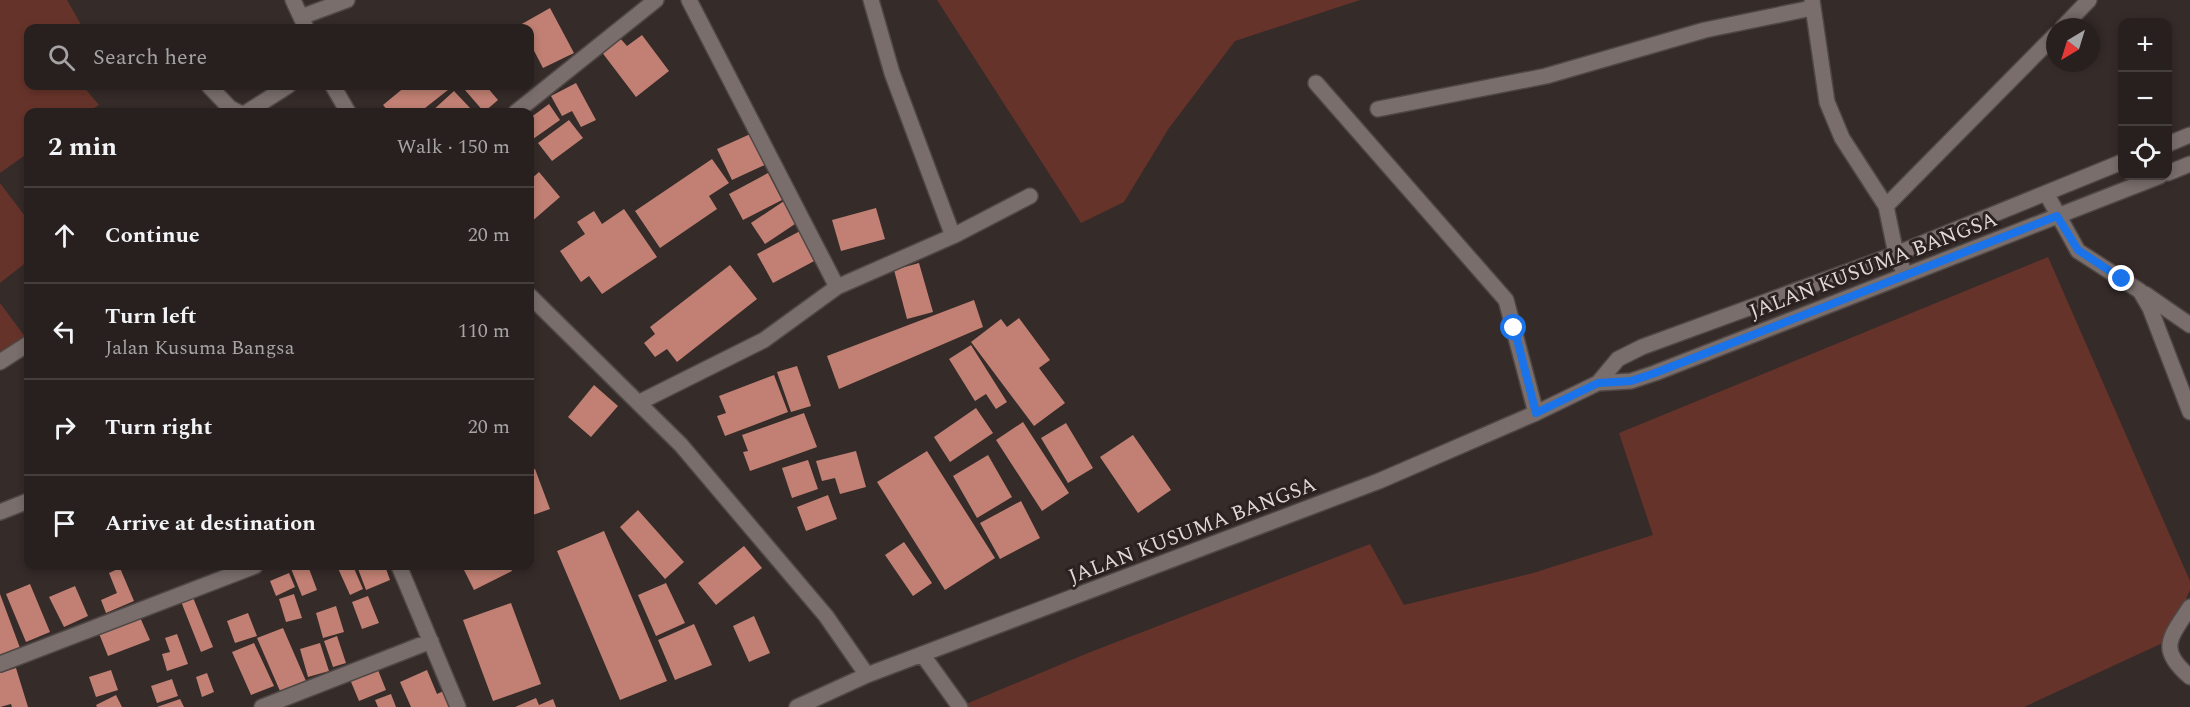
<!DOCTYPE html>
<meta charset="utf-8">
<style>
body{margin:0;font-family:Spectral,serif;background:#302828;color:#f1f3f6}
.controls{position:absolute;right:18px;top:18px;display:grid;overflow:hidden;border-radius:12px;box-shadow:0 3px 9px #0003}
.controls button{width:54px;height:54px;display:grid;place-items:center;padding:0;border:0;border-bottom:2px solid #443e3d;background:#28201f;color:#f1f3f6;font:30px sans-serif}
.compass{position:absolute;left:2046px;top:18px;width:54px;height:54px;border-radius:50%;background:#28201f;box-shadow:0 3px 9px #0003;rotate:218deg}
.stop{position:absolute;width:18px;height:18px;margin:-14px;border:4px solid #1a73e8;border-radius:50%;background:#fff}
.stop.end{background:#1a73e8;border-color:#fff;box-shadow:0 2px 6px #0008}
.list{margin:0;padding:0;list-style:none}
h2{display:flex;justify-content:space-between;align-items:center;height:78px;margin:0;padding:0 24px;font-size:26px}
h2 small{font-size:20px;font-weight:400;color:#a5a3a4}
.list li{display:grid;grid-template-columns:39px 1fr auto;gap:18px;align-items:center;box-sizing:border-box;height:96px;padding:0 24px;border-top:2px solid #443e3d}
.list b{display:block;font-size:22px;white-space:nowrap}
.list p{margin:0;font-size:20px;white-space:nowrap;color:#a5a3a4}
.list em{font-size:20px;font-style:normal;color:#a5a3a4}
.icon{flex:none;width:33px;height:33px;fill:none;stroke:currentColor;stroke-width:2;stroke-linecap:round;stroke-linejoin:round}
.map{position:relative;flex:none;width:2190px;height:707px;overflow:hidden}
.search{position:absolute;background:#28201f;box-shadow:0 3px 9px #0003;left:24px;top:24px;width:510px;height:66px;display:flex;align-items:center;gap:15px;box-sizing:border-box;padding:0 21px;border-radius:12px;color:#a5a3a4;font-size:22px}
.panel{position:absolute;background:#28201f;box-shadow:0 3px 9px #0003;left:24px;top:108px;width:510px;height:462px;border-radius:12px}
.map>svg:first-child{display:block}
.green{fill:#66332a}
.building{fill:#c18073}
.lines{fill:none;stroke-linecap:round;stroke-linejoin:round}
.minor-casing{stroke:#4f4745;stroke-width:18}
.minor{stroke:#796e6b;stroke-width:15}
.route{stroke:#1a73e8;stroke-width:8}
.labels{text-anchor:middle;stroke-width:6;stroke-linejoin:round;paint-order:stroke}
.street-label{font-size:21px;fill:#dfd8d7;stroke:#2a2120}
</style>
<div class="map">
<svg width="2190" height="707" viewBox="0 0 2190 707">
<rect width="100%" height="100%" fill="#352b29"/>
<path class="green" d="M0,0H67L83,28H28V86H83L99,105L87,112H28V153L0,173Z
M937,0H1360L1235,41L1169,128L1124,202L1081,223Z
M0,183L28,220V261L0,283Z
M2048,257L2190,581V590L2167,641L2024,707H959L1088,653L1370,544L1404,605L1533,573L1653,535L1619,433Z
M0,303L26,338L0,354Z"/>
<path class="building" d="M550,8L574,53L543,68L530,43V28H522L520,25Z
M642,35L669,71L636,97L601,51L619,37L627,46Z
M576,83L596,120L581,127L572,111L562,116L551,96Z
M406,86H453L420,112H389L383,105Z
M470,86H486L498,100L484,112L465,90Z
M454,91L471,109L467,112H431Z
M549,104L560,120L533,139L530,135V118Z
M569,120L583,138L552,161L538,143Z
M757,131L771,162L732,180L717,149Z
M712,159L729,183L709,196L717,209L660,248L635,211Z
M539,172L560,197L530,223V180Z
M768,173L782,200L743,220L729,194Z
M784,201L798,222L765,244L751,223Z
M876,208L885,239L841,251L832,220Z
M624,209L657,257L602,294L589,276L581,282L560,251L585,234L577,222L594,211L602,224Z
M802,230L818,259L773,283L757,254Z
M919,263L933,312L907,319L894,270Z
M730,265L757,299L677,362L667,349L655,357L644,343L655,334L650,327Z
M974,300L983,327L839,389L827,356Z
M1019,318L1050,360L1039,368L1065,403L1034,426L971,342L1001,319L1007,327Z
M971,345L1007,402L996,409L986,394L975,401L949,359Z
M797,366L811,406L791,412L777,372Z
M774,375L788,412L725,436L717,416L726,413L719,396Z
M594,385L618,406L591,437L568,417Z
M976,408L993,433L950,462L934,437Z
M804,413L817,447L750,471L743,452L748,451L742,435Z
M1023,422L1069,493L1042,511L996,440Z
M1066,423L1093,468L1068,483L1041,438Z
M1133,435L1171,490L1138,513L1100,457Z
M856,451L866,487L840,494L835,478L822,481L816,461Z
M927,451L995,558L945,590L877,482Z
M988,455L1012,497L977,518L953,476Z
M808,460L818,489L792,498L782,468Z
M535,469L550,509L530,516V471Z
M828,495L837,519L806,531L797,507Z
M1021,501L1040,538L1000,559L980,523Z
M638,510L684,562L665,579L620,527Z
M604,531L667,681L620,700L557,551Z
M904,542L932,583L913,596L885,555Z
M744,546L762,568L716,605L698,583Z
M290,566H308L317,590L302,596Z
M337,566H353L363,589L350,595Z
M357,566H385L390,580L366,590Z
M462,566H509L512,571L474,590Z
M120,568L134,601L106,613L101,600L117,593L109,573Z
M289,573L295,587L276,596L270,581Z
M666,583L685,623L656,636L638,595Z
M30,584L50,632L26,642L6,594Z
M75,586L88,616L64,627L49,597Z
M0,594L20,648L0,655Z
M294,594L302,618L286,622L279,599Z
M192,595L213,647L201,652L180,599Z
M368,596L379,623L362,629L352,602Z
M511,603L541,684L493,701L463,620Z
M336,606L344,632L323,638L316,613Z
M248,613L257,636L235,643L227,621Z
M139,615L150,640L108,656L98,631Z
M754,616L770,653L749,662L733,626Z
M694,624L712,665L675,680L658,640Z
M283,628L306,681L280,691L257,638Z
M177,634L188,664L167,671L162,654L170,652L165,638Z
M337,636L346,663L333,667L324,641Z
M254,643L274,686L251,695L232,652Z
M320,643L329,671L308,677L300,649Z
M376,665L386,690L359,701L349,677Z
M16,668L28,707H12L11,704L0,707V673Z
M111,670L118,690L96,697L89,677Z
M427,670L437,694L446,690L453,707H411L400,682Z
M207,673L214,692L202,697L196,677Z
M172,679L178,696L157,703L151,686Z
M391,694L396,707H378L375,700Z
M116,695L122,707H97L96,705Z
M536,698L539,705L553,699L556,707H515Z
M180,699L184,707H157Z"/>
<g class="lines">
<defs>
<path id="minor" d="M293,0L306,28
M689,0L837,287
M871,0L892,73L953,236
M1812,0L1827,102L1842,138L1886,206L1896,254L1905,274
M301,17L347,0
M2063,27L2089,0
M1316,83L1506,300L1536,413
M209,86L230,108L238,112
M333,86L348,112
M1378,109L1546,76L1705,30L1812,8
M247,112L288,86
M516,112L656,0
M2168,144L2190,135
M2168,173L2190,164
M2046,193L2078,251L2140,291L2150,308L2190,412
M1886,206L2055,35
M2145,294L2190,325
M530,296L681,445L826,616L867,675
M0,362L28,344
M1598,383L1618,359L1642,347L1896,254L2122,162
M640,402L764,340L837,287L953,236L1030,196
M0,512L28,501
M399,566L458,707
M2190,607C2170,638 2157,649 2190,677
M922,654L960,707
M0,664L255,566
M262,707L431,641
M797,707L867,675L1379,481L1536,413L1598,383L1631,381L1655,373L2160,176"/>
</defs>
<use href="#minor" class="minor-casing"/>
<use href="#minor" class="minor"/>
</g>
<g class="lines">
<path class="route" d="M1514,328L1536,413L1598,383L1631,381L1655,373L2057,216L2078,250L2122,279"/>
</g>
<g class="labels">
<g class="street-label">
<text transform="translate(1873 265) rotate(-21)" y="7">JALAN KUSUMA BANGSA</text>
<text transform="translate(1192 530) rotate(-21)" y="7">JALAN KUSUMA BANGSA</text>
</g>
</g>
</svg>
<div class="controls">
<button>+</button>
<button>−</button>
<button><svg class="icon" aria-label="locate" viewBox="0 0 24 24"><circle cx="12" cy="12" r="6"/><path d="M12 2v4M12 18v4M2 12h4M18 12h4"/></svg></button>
</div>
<svg class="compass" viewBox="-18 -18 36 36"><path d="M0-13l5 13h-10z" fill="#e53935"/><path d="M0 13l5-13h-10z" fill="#a5a3a4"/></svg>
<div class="stop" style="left:1514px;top:328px"></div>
<div class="stop end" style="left:2122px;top:279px"></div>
<div class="search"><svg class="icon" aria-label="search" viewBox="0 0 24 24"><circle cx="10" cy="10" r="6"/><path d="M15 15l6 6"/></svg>Search here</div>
<section class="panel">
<h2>2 min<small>Walk · 150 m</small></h2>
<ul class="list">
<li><svg class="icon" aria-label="ahead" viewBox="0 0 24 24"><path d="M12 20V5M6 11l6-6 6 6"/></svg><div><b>Continue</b></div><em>20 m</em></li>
<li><svg class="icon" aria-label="left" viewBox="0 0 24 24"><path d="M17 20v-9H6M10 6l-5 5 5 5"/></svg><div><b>Turn left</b><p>Jalan Kusuma Bangsa</p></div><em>110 m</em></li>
<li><svg class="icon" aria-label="right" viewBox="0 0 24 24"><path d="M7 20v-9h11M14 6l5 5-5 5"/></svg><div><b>Turn right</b></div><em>20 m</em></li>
<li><svg class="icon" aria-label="arrive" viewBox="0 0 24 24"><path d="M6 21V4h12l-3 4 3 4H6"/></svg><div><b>Arrive at destination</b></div></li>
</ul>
</section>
</div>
